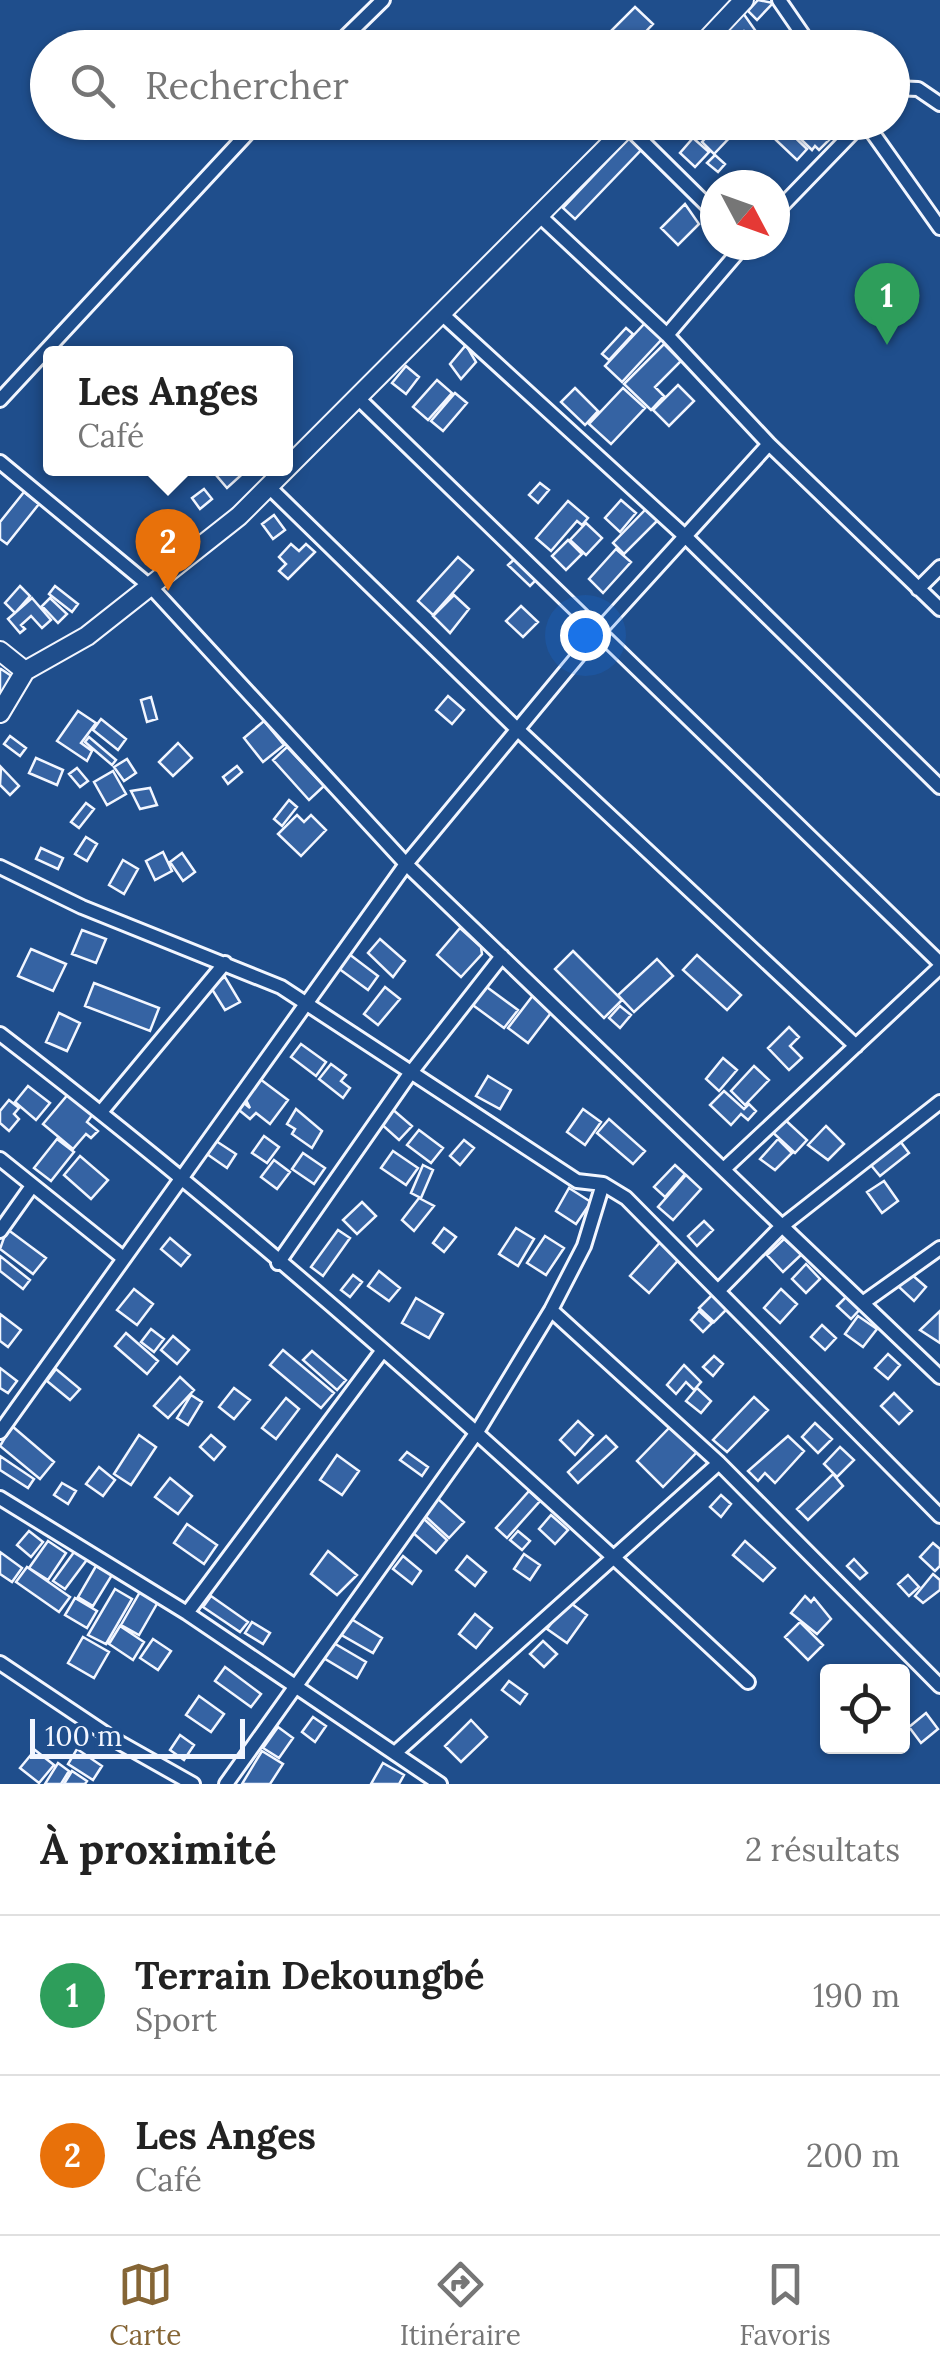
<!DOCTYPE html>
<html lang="fr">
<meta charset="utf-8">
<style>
body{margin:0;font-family:Lora,serif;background:#f2f2f2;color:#222}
.controls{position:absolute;right:30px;bottom:30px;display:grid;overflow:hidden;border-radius:10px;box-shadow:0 2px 8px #0004}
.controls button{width:90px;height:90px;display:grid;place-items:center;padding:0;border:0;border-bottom:2px solid #e0e0e0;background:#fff;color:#222;font:50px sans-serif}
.compass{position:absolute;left:700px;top:170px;width:90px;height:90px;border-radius:50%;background:#fff;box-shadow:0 2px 8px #0004;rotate:131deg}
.scale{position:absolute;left:30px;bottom:25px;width:215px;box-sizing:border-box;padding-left:10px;border:5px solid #f2f6ff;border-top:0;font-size:28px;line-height:35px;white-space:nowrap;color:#f2f6ff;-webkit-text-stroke:8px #1f4e8c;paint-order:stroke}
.you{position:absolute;left:585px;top:635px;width:35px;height:35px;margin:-25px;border:8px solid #fff;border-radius:50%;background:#1a73e8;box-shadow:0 0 0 15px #1a73e833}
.badge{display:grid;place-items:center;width:65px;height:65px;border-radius:50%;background:#856535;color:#fff;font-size:32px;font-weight:700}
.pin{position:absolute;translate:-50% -82px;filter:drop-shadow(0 2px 5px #0008)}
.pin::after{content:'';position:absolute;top:52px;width:35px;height:30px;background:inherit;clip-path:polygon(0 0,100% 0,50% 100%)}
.popup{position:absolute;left:43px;top:346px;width:250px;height:130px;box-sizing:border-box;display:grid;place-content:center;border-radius:10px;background:#fff;filter:drop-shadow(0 2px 8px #0005);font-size:32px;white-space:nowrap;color:#767676}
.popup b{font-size:38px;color:#222}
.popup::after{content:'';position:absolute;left:50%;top:100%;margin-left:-20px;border:20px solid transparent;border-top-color:#fff}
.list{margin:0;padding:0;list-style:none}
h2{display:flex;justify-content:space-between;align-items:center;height:130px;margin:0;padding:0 40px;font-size:42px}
h2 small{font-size:32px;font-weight:400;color:#767676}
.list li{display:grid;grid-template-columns:65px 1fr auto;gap:30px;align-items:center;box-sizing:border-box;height:160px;padding:0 40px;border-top:2px solid #e0e0e0}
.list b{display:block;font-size:38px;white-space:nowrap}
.list p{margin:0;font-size:32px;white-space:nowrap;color:#767676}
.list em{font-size:32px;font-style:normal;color:#767676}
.icon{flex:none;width:55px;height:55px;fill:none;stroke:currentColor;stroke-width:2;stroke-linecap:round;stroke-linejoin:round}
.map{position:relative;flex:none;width:940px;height:1784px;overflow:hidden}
.search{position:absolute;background:#fff;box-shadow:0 2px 8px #0004;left:30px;right:30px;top:30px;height:110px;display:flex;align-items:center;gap:25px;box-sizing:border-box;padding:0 35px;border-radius:55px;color:#767676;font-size:38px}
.sheet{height:450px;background:#fff}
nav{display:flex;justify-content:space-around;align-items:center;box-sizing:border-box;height:140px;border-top:2px solid #e0e0e0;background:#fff;font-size:28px;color:#767676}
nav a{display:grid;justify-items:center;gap:5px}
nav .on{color:#856535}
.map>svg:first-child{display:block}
.building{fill:#3563a3;stroke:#f2f6ff;stroke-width:2.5}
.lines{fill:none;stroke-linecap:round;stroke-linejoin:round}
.street-casing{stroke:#f2f6ff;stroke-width:18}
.secondary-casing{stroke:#f2f6ff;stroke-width:22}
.street{stroke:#1f4e8c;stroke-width:12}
.secondary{stroke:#1f4e8c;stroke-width:18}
</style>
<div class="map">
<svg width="940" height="1784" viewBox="0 0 940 1784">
<rect width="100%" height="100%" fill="#1f4e8c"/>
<path class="building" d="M758,0L773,3L757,20L748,11Z
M635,7L653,24L630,48L612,30Z
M743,13L755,30L749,36L744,31L735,41L726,32Z
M720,122L733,134L714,154L702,142Z
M757,122H779L807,149L797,160Z
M783,122H809L829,140L819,150L815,146L812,150Z
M632,135L644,147L575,219L563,208Z
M693,138L709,152L695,167L680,153Z
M715,155L725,164L718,172L707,163Z
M685,204L699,224L678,245L661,228Z
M645,323L662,339L622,382L605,366Z
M626,328L633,334L609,360L602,354Z
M664,344L681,361L655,387L664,396L651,410L624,384Z
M466,345L476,362L461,379L450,364Z
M406,366L419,377L406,394L392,383Z
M437,380L452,393L428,420L413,407Z
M678,385L694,401L669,426L653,410Z
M575,388L598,411L585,425L561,402Z
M623,388L645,408L611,444L589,424Z
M455,393L467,403L443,431L431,421Z
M223,468H249L227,488L216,475Z
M540,483L549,490L538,503L529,495Z
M204,489L212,499L200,509L192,498Z
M24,492L39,504L7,544L0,539V522Z
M621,500L636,513L620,532L605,518Z
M568,501L588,518L582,525L577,521L551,551L536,538Z
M646,509L658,520L624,554L613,543Z
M274,515L285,530L273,539L262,524Z
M586,523L602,538L586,555L570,540Z
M568,540L582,554L566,570L552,556Z
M291,544L299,551L306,544L315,552L288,579L279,571L286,564L279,557Z
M616,549L631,562L603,593L589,579Z
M518,556L539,577L530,586L508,565Z
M458,557L473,570L433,615L418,601Z
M20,586L30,596L15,613L5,603Z
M55,586L78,604L72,612L49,594Z
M454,595L469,609L450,633L433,616Z
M32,598L51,620L42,628L31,616L21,625L25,629L20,633L8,619Z
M50,598L67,614L58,623L42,606Z
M521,606L538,622L523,637L506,621Z
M1,669L13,677L0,696V671Z
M448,696L464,710L452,724L436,710Z
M151,697L157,719L147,722L141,700Z
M78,711L96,723L81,743L92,751L87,761L57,741Z
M101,719L126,739L118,750L93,730Z
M264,721L284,745L263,762L244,738Z
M10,736L26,748L20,756L4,744Z
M89,737L116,760L112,765L85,742Z
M178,743L192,758L173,776L159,762Z
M287,747L324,786L309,800L273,760Z
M36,758L63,770L57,785L29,773Z
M127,759L136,773L124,781L114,767Z
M237,766L242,772L228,784L223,777Z
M1,767L19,786L10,795L0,785Z
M77,768L88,781L80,787L69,774Z
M113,771L126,794L107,805L94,782Z
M150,788L157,805L140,809L131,791Z
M289,800L297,807L282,826L274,819Z
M86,803L94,809L79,828L71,822Z
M297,815L304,822L311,815L326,830L301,856L278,834Z
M86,837L97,844L87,861L75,854Z
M41,848L63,858L58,869L36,859Z
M163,852L172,871L155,880L146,861Z
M182,853L195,872L183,881L170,862Z
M123,860L138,869L124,894L109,885Z
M460,928L481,947L482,954L461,977L437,955Z
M82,930L106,939L96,963L72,954Z
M380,939L405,961L393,977L368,953Z
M31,949L66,964L53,991L18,976Z
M573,951L622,1000L604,1018L555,969Z
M349,954L378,976L368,990L338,968Z
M697,955L741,995L727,1010L683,970Z
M657,959L673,976L634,1012L618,995Z
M225,977L240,1002L225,1010L210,986Z
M94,983L159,1008L150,1031L85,1006Z
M484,985L518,1010L504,1028L470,1003Z
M385,987L400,999L378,1025L364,1014Z
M534,994L554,1009L528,1043L508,1028Z
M620,1006L631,1015L620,1028L609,1018Z
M59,1013L80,1023L67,1051L46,1042Z
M789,1027L799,1037L790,1046L802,1058L789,1070L768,1048Z
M301,1044L326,1062L316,1076L291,1057Z
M723,1058L737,1070L719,1091L706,1079Z
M331,1064L346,1075L341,1081L350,1088L343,1098L319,1079Z
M754,1066L769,1080L745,1105L731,1091Z
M488,1076L511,1090L500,1109L476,1096Z
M260,1079L288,1100L270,1124L256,1113L250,1119L239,1110L244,1103L250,1108L246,1100Z
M28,1086L50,1103L36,1120L15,1102Z
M724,1091L744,1109L749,1104L756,1111L748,1120L741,1114L731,1125L710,1105Z
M70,1092L96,1110L87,1122L98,1131L91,1138L86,1134L73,1149L43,1124Z
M9,1100L19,1108L14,1114L19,1119L9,1131L0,1123V1111Z
M391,1108L412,1126L399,1140L379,1122Z
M296,1109L322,1131L312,1148L292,1134L295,1129L287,1124Z
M583,1109L601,1122L585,1145L567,1132Z
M781,1116L807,1140L795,1153L769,1129Z
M609,1119L645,1151L633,1164L597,1133Z
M826,1126L844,1144L828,1160L808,1145Z
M419,1130L443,1148L431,1163L407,1145Z
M264,1136L279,1147L267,1163L252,1153Z
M57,1139L74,1152L51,1181L34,1168Z
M213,1139L236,1154L227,1168L204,1152Z
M778,1139L792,1153L775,1170L760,1159Z
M464,1140L474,1148L460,1165L450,1156Z
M900,1141L909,1153L880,1176L870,1164Z
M393,1151L418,1168L406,1185L381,1168Z
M303,1153L325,1168L314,1184L292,1169Z
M80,1156L108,1180L91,1199L64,1175Z
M274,1160L290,1172L277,1189L261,1177Z
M423,1165L433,1170L421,1198L411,1193Z
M675,1165L685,1174L665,1197L654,1187Z
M686,1175L701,1189L673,1220L658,1207Z
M884,1181L898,1201L882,1213L867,1192Z
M569,1188L591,1202L576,1224L556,1211Z
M419,1198L434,1206L414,1231L402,1220Z
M362,1202L376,1216L357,1234L343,1220Z
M704,1221L713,1230L697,1246L688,1236Z
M444,1228L456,1237L444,1252L433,1243Z
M516,1228L534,1239L518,1266L499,1254Z
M7,1229L46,1258L33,1274L0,1249Z
M338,1230L350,1238L323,1276L311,1267Z
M545,1236L564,1248L546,1275L527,1263Z
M170,1238L190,1255L181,1266L161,1249Z
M663,1239L682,1256L649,1293L630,1276Z
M784,1239L802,1254L783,1272L767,1255Z
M0,1256L30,1280L23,1289L0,1271Z
M806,1264L820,1279L806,1293L792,1279Z
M379,1271L400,1288L389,1301L368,1286Z
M911,1274L926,1287L914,1301L899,1287Z
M353,1275L362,1282L350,1297L341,1290Z
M134,1289L153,1304L137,1325L117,1310Z
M781,1289L797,1304L780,1323L764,1308Z
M712,1295L727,1309L714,1322L699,1308Z
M848,1295L862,1307L851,1319L837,1306Z
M416,1298L443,1314L429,1338L402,1323Z
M699,1311L712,1323L703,1332L691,1320Z
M940,1311V1343L920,1330Z
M0,1314L21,1330L8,1347L0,1341Z
M858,1316L877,1329L863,1347L845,1334Z
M822,1325L836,1338L825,1350L811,1337Z
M151,1329L164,1339L154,1352L141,1342Z
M126,1333L158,1361L147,1374L115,1346Z
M173,1336L189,1350L177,1364L161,1350Z
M283,1350L334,1393L321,1408L270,1365Z
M312,1351L346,1380L337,1390L303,1360Z
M888,1354L900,1365L888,1379L875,1368Z
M714,1356L723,1364L713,1376L703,1367Z
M684,1365L701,1382L694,1390L686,1382L676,1394L667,1385Z
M0,1368L17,1381L8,1393L0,1388Z
M56,1369L80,1389L70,1400L47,1381Z
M180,1377L194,1390L168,1418L154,1406Z
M234,1388L250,1400L234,1419L219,1407Z
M697,1388L711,1401L701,1413L686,1401Z
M894,1393L912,1411L899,1424L881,1406Z
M191,1395L202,1402L188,1425L177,1418Z
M754,1397L768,1410L727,1452L713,1440Z
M286,1398L299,1409L276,1439L262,1428Z
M578,1421L593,1435L575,1455L560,1440Z
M815,1423L832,1439L818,1453L802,1437Z
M12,1426L54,1462L40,1479L0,1446Z
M671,1426L697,1452L663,1487L637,1461Z
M139,1435L156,1447L131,1485L114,1474Z
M211,1435L225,1447L214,1460L200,1447Z
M606,1436L617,1447L578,1483L568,1472Z
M788,1436L804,1451L775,1483L765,1473L758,1481L748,1471Z
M840,1447L854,1460L837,1477L824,1464Z
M407,1452L428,1467L422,1476L400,1460Z
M337,1455L359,1471L342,1495L320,1480Z
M0,1456L34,1479L28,1488L0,1470Z
M99,1467L115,1480L103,1496L86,1484Z
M833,1474L843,1486L808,1520L797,1509Z
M170,1478L192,1496L178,1514L155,1497Z
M62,1483L76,1491L68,1504L54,1495Z
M529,1491L540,1501L507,1538L496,1528Z
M721,1495L731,1504L721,1517L710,1507Z
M437,1498L464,1522L449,1538L423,1514Z
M551,1515L568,1530L555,1544L539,1529Z
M424,1519L447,1540L436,1553L412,1532Z
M187,1524L217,1545L204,1564L174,1543Z
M29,1531L43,1542L31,1557L17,1545Z
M518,1531L530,1541L522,1550L510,1540Z
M48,1541L66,1553L48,1580L29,1568Z
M745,1541L775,1568L763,1581L733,1555Z
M933,1543L940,1549V1566L935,1571L920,1557Z
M77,1548L89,1557L65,1589L53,1581Z
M328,1551L357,1575L337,1595L311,1574Z
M0,1552L22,1568L12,1582L0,1574Z
M524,1554L540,1565L530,1580L514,1569Z
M403,1556L421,1571L412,1584L393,1569Z
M467,1556L486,1572L475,1586L456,1570Z
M854,1559L867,1573L860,1579L847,1566Z
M96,1566L112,1575L93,1606L78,1597Z
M27,1567L70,1597L59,1612L16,1582Z
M933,1574L940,1580V1590L923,1603L915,1596Z
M908,1575L919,1587L909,1596L898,1584Z
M115,1589L132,1599L106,1644L88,1635Z
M140,1592L158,1602L139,1635L121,1625Z
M211,1596L248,1622L240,1632L203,1607Z
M805,1596L811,1602L814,1598L831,1619L817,1634L791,1613Z
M75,1598L97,1611L87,1628L65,1615Z
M568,1601L587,1615L567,1643L547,1629Z
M475,1614L492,1628L476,1648L459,1634Z
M348,1617L382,1638L373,1653L338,1633Z
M252,1622L270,1633L263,1644L245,1633Z
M800,1622L823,1645L808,1660L785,1637Z
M120,1626L144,1642L133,1660L109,1644Z
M83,1637L109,1652L94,1678L68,1663Z
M153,1639L171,1651L158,1670L140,1658Z
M543,1641L557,1654L544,1667L530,1654Z
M332,1642L366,1662L357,1678L322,1657Z
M225,1667L261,1694L251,1707L215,1681Z
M509,1681L527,1694L520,1704L502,1690Z
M199,1696L224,1714L211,1732L186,1715Z
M926,1713L938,1729L921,1743L909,1727Z
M313,1717L326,1726L315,1742L302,1732Z
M471,1720L487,1737L461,1762L445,1746Z
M278,1727L293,1738L279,1758L263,1748Z
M180,1735L194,1745L184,1760L170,1750Z
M77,1749L102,1766L93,1780L68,1764Z
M35,1750L54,1765L39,1783L20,1768Z
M262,1751L283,1764L270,1784H242Z
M58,1763L69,1771L61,1784H45Z
M383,1763L404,1775L399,1784H371Z
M72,1771L87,1781L85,1784H64Z"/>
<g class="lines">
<defs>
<path id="street" d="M779,0L812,48
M334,48L383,0
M892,88L918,89L940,104
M865,122L940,228
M628,127L715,213
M775,213L863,122
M541,217L667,335L769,444L940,609
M443,315L686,537L940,787
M667,335L744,245
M358,398L940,963
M0,400L258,122
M0,462L151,587L406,864L599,631L769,444
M269,487L517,729L856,1046
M918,589L940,567
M0,867L82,907L281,987L577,1181L603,1184L626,1198L940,1516
M0,1034C262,1235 507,1457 748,1682
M101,1112L225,963
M0,1159L122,1257
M725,1168L940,967
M0,1231L32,1186
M278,1263L409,1075L502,956
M720,1289L782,1226L940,1377
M864,1302L940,1248
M551,1310L719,1463L940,1686
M0,1432L406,864L782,1226L940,1102
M0,1498L187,1613L440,1784
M187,1613L383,1350
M0,1663L115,1740L193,1784
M395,1753L719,1463
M226,1784L477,1432L551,1310L584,1246L603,1184"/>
<path id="secondary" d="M699,48L744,0
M0,651L25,671
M0,713L25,671L87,636L239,516L632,122"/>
</defs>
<use href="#street" class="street-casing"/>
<use href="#secondary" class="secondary-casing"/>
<use href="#street" class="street"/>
<use href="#secondary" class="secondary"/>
</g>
</svg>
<div class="controls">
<button><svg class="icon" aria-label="locate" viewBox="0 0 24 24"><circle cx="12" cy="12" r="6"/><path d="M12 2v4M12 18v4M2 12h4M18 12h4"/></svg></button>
</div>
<svg class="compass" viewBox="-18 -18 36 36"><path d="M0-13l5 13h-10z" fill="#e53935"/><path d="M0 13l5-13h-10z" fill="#767676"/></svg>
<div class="scale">100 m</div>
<div class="you"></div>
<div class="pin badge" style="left:887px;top:345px;background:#2e9e5b">1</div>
<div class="pin badge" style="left:168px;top:591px;background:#e8710a">2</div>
<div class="popup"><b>Les Anges</b>Café</div>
<div class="search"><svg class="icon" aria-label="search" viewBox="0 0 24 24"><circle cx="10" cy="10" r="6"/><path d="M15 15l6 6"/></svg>Rechercher</div>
</div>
<section class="sheet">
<h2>À proximité<small>2 résultats</small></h2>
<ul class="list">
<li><span class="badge" style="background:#2e9e5b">1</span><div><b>Terrain Dekoungbé</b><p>Sport</p></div><em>190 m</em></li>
<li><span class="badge" style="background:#e8710a">2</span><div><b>Les Anges</b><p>Café</p></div><em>200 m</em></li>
</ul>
</section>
<nav>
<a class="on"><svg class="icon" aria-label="map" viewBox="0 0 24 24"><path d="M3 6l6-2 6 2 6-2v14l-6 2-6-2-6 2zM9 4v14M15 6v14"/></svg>Carte</a>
<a><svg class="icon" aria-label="directions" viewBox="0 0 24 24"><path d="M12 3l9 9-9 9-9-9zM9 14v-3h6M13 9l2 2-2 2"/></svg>Itinéraire</a>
<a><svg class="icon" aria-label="saved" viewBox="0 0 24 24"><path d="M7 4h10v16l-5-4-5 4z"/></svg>Favoris</a>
</nav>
